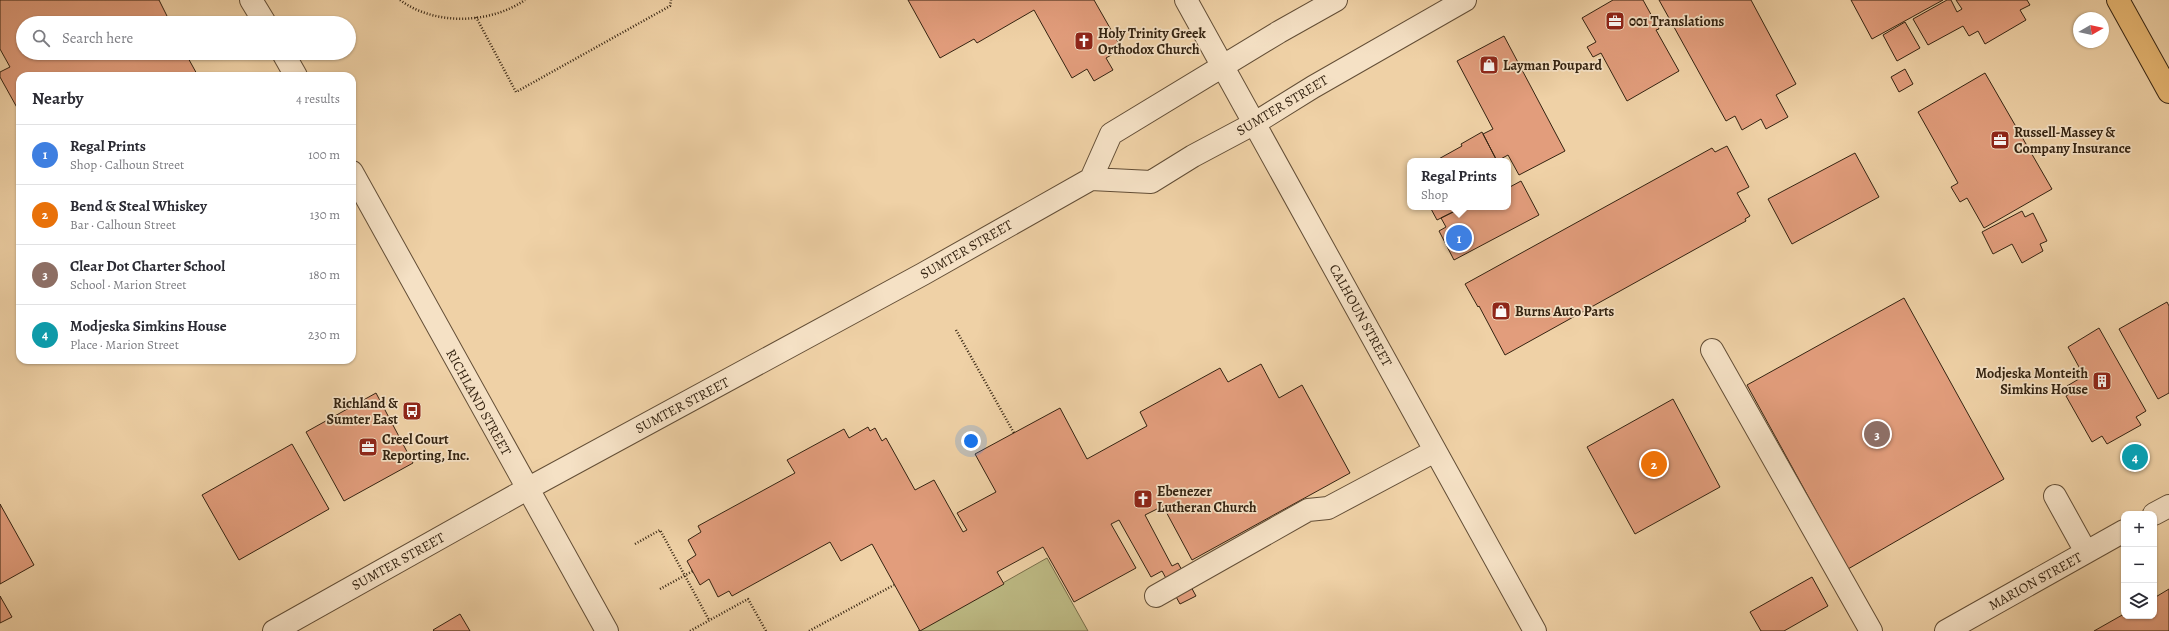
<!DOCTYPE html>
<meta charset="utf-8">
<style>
body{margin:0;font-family:Alegreya,serif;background:#f7f7f7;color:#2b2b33}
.controls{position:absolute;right:12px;bottom:12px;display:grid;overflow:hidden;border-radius:8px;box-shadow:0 1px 3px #0004}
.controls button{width:36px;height:36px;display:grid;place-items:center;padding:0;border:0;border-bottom:1px solid #e1e1e2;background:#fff;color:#2b2b33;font:20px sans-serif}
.compass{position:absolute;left:2073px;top:12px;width:36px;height:36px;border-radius:50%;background:#fff;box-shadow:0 1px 3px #0004;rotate:81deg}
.you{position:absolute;left:971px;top:441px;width:14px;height:14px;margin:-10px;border:3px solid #fff;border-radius:50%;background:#1a73e8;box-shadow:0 0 0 6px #1a73e833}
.badge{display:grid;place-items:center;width:26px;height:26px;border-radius:50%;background:#1a73e8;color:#fff;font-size:13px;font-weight:700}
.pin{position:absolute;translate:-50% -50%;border:2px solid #fff;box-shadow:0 1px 4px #0006}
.popup{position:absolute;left:1407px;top:158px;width:104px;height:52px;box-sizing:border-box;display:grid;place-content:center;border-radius:8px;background:#fff;filter:drop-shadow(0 1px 3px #0005);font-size:13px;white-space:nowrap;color:#7c7c81}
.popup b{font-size:15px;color:#2b2b33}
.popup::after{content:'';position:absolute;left:50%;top:100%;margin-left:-8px;border:8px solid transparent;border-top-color:#fff}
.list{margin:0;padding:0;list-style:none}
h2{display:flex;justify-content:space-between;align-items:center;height:52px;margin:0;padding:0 16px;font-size:17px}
h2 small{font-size:13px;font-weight:400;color:#7c7c81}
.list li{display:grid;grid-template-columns:26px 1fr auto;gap:12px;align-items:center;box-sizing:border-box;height:60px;padding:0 16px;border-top:1px solid #e1e1e2}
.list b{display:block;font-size:15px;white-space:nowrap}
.list p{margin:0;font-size:13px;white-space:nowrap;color:#7c7c81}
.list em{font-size:13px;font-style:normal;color:#7c7c81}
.icon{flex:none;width:22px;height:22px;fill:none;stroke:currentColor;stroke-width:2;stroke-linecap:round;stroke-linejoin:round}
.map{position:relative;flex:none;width:2169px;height:631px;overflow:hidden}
.search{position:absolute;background:#fff;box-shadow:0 1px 3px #0004;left:16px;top:16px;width:340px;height:44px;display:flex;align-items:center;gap:10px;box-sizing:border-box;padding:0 14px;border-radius:22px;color:#7c7c81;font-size:15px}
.panel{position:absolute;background:#fff;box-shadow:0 1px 3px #0004;left:16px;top:72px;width:340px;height:292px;border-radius:12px}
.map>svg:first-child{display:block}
.green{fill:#bdba84;stroke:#786e4a}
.building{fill:#e29d7c;stroke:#342311}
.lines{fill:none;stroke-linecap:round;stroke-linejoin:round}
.minor-casing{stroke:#634e36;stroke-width:24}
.highway-casing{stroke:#342311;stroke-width:24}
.path{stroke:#342311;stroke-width:2.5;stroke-dasharray:1 2;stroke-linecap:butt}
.minor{stroke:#f5e1c5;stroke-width:22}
.highway{stroke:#e8b873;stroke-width:22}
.labels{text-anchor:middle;stroke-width:3.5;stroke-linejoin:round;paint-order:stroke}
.poi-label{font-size:14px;font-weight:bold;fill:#342311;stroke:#f5e1c5;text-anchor:start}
.street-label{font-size:14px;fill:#342311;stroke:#f5e1c5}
</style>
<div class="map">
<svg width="2169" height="631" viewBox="0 0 2169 631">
<rect width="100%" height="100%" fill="#efd1a6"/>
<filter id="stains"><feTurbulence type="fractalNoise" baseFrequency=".005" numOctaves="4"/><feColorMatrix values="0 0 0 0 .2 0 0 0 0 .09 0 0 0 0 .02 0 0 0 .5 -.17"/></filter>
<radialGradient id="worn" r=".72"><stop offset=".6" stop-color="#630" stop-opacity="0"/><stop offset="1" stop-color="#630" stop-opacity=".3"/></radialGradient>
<path class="green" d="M1047,558L1088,631H918Z"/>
<path class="building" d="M0,0H159L167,16L161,19L163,23H23V53H180L183,58L187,56L198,76H20V113L0,77V72L10,67L0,49Z
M908,0H1094L1122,49L1106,58L1113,70L1094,81L1087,69L1072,78L1034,10L977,43L974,39L940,58Z
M1613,0H1643L1659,29L1656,30L1679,71L1627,101L1601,53L1593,57L1587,47L1596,42L1582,18Z
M1659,0H1751L1796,84L1776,95L1788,117L1766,129L1761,119L1742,130L1735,116L1726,121Z
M1851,0H1943L1872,39Z
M1947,0H1951L1957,12L1962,9L1956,0H2027L2030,5L2020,10L2026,20L1985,44L1978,31L1969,36L1963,26L1928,45L1913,19Z
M1905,22L1920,48L1897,61L1883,35Z
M1504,36L1565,151L1519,175L1508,155L1497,161L1483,134L1493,129L1457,61Z
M1905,69L1913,84L1899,92L1891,77Z
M1985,73L2052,189L1984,228L1967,198L1960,202L1951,187L1958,183L1918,112Z
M1482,132L1497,161H1435L1462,146L1461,144Z
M1727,146L1749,187L1737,193L1750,216L1745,219L1746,221L1505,355L1479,306L1478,307L1465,284L1712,148L1715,152Z
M1855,153L1879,197L1792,244L1768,199Z
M1521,181L1539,215L1454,260L1439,231L1446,227L1441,218L1463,207H1508V188Z
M1430,207H1463L1437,220Z
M2022,211L2025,217L2033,213L2047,241L2040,244L2043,251L2022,263L2012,244L1993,254L1982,232Z
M1904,298L2004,479L1848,569L1747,385Z
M2167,302L2169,306V393L2158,399L2119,329Z
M2099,328L2146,411L2136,417L2141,425L2107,444L2102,436L2092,442L2066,396L2071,393L2067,386L2084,376L2068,347Z
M1261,364L1279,398L1302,385L1350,473L1192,560L1163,506L1145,515L1172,566L1178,563L1196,596L1180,604L1162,571L1151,577L1119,520L1111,524L1136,568L1074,602L1043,547L997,572L1004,584L920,631L872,544L841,561L830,542L732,596L729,591L718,597L709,579L700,585L687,561L696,555L688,540L701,532L698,526L795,473L787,460L844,429L849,438L868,427L870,431L875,428L882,441L886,438L915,490L934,480L963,532L967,530L957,513L996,492L975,454L1060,408L1087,459L1147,426L1140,412L1220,368L1228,382Z
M376,393L413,463L344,501L306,432Z
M1673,399L1720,487L1635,534L1587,447Z
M292,444L329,509L239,560L202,495Z
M0,504L34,565L0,584Z
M1812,577L1828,606L1784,631H1761L1750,612Z
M2169,589V631H2094L2124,614V616H2154V598Z
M0,596L12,617L0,623Z
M460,614L470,631H434L433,630Z"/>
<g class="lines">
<defs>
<path id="minor" d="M251,0L265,23
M1186,0L1535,631
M283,53L296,76
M352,172L607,631
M1091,179L1111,134L1279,32L1336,0
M1712,350L1871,631
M2055,496L2086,552
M2154,514L2169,506
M1156,596L1308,510L1328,508L1435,451
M274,631L527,489L923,274L1091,179L1151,182L1193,156L1255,123L1313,87L1465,0
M1946,631L2124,531"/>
<path id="highway" d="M2118,0L2169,92"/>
</defs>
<use href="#minor" class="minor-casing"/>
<use href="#highway" class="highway-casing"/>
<path class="path" d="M400,0C435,26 490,24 525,0
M476,17L516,92L670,6L671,0
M956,330L1014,433
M635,544L660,530L709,620
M660,589L693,571
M690,631L748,599L766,631
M809,631L894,585"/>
<use href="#minor" class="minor"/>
<use href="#highway" class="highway"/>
</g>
<defs>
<symbol id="office-square" viewBox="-11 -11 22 22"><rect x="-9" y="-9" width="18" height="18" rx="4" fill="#8f2418" stroke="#f5e1c5"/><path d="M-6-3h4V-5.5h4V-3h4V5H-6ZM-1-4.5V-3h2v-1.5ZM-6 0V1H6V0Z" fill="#fff"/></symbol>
<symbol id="church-square" viewBox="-11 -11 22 22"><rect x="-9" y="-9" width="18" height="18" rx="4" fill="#8f2418" stroke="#f5e1c5"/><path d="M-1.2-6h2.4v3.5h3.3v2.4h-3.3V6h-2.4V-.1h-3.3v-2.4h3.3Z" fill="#fff"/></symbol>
<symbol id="shop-square" viewBox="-11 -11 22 22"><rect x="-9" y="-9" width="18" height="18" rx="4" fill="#8f2418" stroke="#f5e1c5"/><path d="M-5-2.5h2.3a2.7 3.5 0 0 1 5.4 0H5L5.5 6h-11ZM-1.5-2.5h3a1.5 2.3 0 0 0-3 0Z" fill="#fff"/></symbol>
<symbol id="building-square" viewBox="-11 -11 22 22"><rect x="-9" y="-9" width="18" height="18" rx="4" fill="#8f2418" stroke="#f5e1c5"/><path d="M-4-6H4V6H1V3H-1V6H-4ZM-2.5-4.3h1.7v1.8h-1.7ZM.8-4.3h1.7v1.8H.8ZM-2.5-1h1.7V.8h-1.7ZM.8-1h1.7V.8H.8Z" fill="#fff"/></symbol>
<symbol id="bus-square" viewBox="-11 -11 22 22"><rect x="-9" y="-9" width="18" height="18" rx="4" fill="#8f2418" stroke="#f5e1c5"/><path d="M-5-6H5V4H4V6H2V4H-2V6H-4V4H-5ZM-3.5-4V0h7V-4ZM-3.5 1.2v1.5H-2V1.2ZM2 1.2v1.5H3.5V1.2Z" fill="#fff"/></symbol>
</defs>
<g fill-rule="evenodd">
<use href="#office-square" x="1604" y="10" width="22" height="22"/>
<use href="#church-square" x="1073" y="30" width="22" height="22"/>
<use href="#shop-square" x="1478" y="54" width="22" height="22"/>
<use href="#office-square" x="1989" y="129" width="22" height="22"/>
<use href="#shop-square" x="1490" y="300" width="22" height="22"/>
<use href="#building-square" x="2091" y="370" width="22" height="22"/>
<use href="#bus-square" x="401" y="400" width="22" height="22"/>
<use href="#office-square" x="357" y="436" width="22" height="22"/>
<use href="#church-square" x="1132" y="488" width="22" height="22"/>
</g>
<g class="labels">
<g class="poi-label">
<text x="1629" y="26">001 Translations</text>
<text x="1098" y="38">Holy Trinity Greek<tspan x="1098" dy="16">Orthodox Church</tspan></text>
<text x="1503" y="70">Layman Poupard</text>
<text x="2014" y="137">Russell-Massey &amp;<tspan x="2014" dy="16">Company Insurance</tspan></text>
<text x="1515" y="316">Burns Auto Parts</text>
<text x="2088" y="378" text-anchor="end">Modjeska Monteith<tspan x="2088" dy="16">Simkins House</tspan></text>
<text x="398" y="408" text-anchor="end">Richland &amp;<tspan x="398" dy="16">Sumter East</tspan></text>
<text x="382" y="444">Creel Court<tspan x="382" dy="16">Reporting, Inc.</tspan></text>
<text x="1157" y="496">Ebenezer<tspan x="1157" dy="16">Lutheran Church</tspan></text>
</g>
<g class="street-label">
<text transform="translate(1282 105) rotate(-31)" y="5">SUMTER STREET</text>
<text transform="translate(966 249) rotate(-30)" y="5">SUMTER STREET</text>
<text transform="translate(1361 315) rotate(61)" y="5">CALHOUN STREET</text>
<text transform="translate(479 402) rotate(61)" y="5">RICHLAND STREET</text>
<text transform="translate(682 405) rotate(-28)" y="5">SUMTER STREET</text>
<text transform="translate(398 561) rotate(-29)" y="5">SUMTER STREET</text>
<text transform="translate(2035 581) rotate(-29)" y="5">MARION STREET</text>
</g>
</g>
<rect width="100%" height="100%" filter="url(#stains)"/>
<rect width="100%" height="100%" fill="url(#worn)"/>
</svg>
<div class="controls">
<button>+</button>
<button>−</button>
<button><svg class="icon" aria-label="layers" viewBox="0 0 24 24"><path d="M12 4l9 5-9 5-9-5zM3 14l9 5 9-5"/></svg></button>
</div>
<svg class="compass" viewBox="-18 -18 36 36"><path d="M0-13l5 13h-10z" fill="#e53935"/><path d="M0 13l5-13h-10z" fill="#7c7c81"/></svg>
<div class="you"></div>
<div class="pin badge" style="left:1459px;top:238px;background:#3f7fe0">1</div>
<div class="popup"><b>Regal Prints</b>Shop</div>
<div class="pin badge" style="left:1654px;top:464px;background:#e8710a">2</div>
<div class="pin badge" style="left:1877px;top:434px;background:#8d6e63">3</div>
<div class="pin badge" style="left:2135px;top:457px;background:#0f9aa8">4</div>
<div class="search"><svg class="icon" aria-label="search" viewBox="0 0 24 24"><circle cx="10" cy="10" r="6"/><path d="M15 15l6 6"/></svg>Search here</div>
<section class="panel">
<h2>Nearby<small>4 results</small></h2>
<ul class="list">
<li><span class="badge" style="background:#3f7fe0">1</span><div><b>Regal Prints</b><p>Shop · Calhoun Street</p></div><em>100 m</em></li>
<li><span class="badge" style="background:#e8710a">2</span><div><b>Bend &amp; Steal Whiskey</b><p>Bar · Calhoun Street</p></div><em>130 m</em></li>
<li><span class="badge" style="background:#8d6e63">3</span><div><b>Clear Dot Charter School</b><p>School · Marion Street</p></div><em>180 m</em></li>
<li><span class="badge" style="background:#0f9aa8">4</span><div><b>Modjeska Simkins House</b><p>Place · Marion Street</p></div><em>230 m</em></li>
</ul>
</section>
</div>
